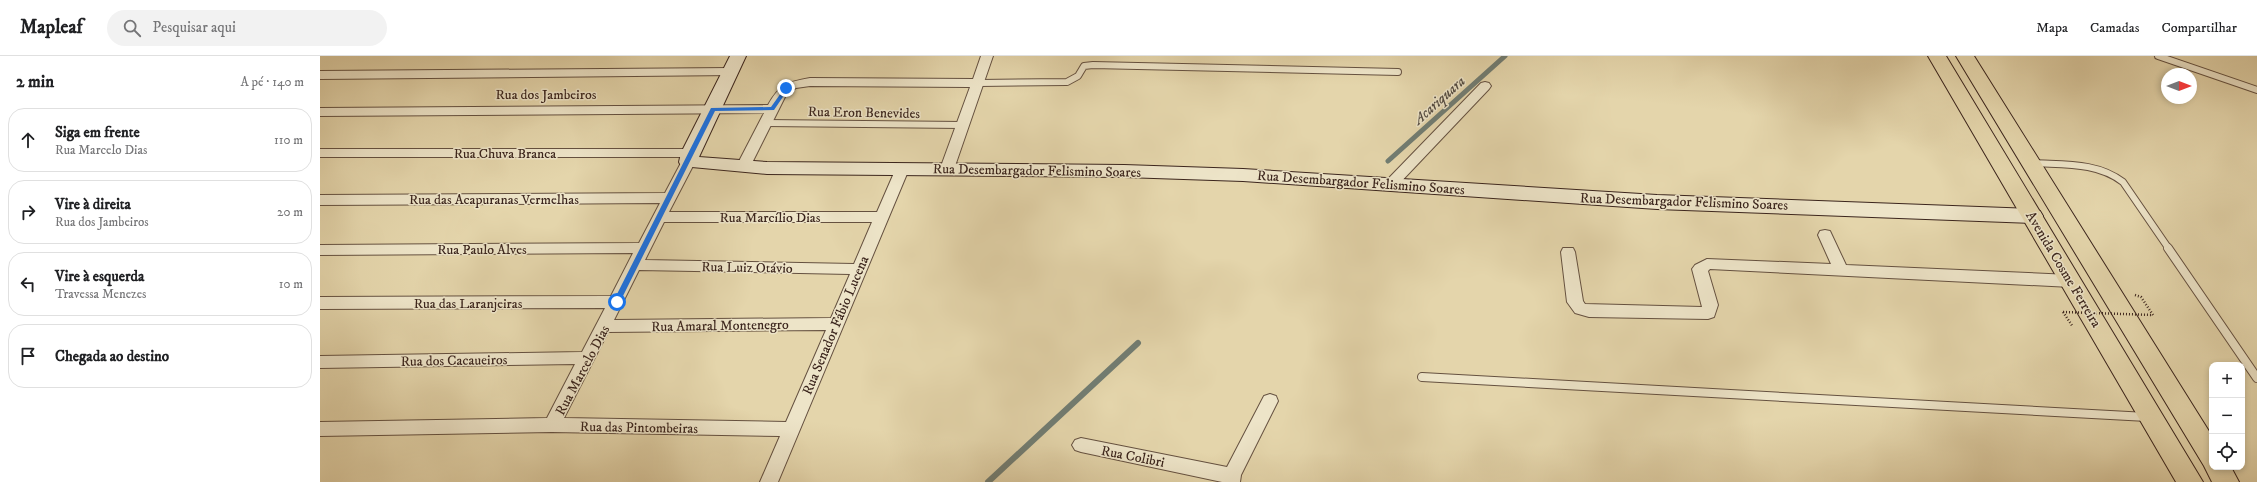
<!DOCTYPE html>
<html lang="pt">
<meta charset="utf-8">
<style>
body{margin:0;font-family:"IM FELL DW Pica",serif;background:#f2f2f2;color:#202124}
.controls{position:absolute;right:12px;bottom:12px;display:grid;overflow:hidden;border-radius:8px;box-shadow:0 2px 6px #0003}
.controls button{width:36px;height:36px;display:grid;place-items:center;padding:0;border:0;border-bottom:1px solid #e0e0e0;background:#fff;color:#202124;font:20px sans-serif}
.compass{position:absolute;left:1841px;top:12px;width:36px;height:36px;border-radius:50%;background:#fff;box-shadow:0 2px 6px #0003;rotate:90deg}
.stop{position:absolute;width:12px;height:12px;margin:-9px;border:3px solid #1a73e8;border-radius:50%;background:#fff}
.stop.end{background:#1a73e8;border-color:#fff;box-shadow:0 1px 4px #0008}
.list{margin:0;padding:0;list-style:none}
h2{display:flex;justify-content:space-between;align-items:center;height:52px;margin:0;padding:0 16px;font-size:17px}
h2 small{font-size:13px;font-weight:400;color:#757577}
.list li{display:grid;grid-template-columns:26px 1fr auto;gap:12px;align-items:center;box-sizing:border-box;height:64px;margin:0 8px 8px;padding:0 8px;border:1px solid #e0e0e0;border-radius:16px}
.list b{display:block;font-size:15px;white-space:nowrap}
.list p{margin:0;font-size:13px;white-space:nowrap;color:#757577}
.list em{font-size:13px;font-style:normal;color:#757577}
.icon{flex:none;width:22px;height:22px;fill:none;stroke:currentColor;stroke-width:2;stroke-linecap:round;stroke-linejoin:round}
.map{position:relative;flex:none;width:1937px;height:426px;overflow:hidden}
header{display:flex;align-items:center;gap:24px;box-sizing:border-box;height:56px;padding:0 20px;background:#fff;border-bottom:1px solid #e0e0e0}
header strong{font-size:19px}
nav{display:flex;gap:22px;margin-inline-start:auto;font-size:14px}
.search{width:280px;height:36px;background:#f2f2f2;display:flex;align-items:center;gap:10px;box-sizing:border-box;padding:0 14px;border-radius:22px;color:#757577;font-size:15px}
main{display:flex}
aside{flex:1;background:#fff}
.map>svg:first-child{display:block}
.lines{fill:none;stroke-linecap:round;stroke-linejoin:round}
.stream-far1{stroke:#717d73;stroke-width:5}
.stream{stroke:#717d73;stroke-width:6}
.lane-far1-casing{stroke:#655140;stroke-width:8}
.lane-casing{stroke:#655140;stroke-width:10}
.street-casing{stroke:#655140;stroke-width:2}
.secondary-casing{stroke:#3b251d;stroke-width:2}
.primary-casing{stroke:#3b251d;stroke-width:2}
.path{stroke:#3b251d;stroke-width:2.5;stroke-dasharray:1 2;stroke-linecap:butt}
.lane-far1{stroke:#ede4c8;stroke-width:6}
.lane{stroke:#ede4c8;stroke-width:8}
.street{fill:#ede4c8;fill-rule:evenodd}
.secondary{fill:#ede4c8;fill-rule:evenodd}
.primary{fill:#e4d5ab;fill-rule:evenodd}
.path-bridge{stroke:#3b251d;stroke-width:2.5;stroke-dasharray:1 2;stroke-linecap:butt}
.route{fill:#1a73e8}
.labels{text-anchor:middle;stroke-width:3;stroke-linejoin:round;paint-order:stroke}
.street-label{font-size:14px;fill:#3b251d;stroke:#ede4c8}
.water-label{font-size:15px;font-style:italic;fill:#524a41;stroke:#ede4c8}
</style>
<header>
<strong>Mapleaf</strong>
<div class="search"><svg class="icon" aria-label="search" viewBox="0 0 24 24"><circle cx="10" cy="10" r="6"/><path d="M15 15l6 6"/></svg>Pesquisar aqui</div>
<nav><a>Mapa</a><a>Camadas</a><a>Compartilhar</a></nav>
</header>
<main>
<aside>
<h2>2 min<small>A pé · 140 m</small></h2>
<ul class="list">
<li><svg class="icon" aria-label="ahead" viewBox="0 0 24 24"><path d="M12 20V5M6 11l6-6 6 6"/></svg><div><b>Siga em frente</b><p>Rua Marcelo Dias</p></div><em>110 m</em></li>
<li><svg class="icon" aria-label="right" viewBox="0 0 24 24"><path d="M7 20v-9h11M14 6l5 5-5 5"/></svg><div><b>Vire à direita</b><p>Rua dos Jambeiros</p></div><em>20 m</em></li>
<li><svg class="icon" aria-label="left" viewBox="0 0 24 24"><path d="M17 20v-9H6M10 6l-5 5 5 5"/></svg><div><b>Vire à esquerda</b><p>Travessa Menezes</p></div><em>10 m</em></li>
<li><svg class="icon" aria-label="arrive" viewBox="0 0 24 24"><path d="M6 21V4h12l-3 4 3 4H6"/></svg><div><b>Chegada ao destino</b></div></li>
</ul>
</aside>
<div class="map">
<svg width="1937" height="426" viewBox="0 0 1937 426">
<rect width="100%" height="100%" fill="#e4d5ab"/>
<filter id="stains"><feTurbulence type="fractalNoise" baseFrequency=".005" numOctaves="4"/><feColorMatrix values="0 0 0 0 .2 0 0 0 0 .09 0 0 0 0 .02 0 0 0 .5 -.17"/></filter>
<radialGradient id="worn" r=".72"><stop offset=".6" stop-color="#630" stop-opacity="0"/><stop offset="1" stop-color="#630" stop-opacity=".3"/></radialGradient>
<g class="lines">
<path class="stream-far1" d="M1068,105L1185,0"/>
<path class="stream" d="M668,426L818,287"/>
<defs>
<path id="lane-far1" d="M1838,0L1937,34
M659,27L747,26L758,20L764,10L773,9L1078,16
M446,67L642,69
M1713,107C1744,109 1777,106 1803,126L1849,193"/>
<path id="lane" d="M1848,192L1937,322
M1102,321L1827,361"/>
<path id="street" d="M661,0H673L634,113L627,117L620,113L650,31L490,30L476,32L466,39L430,111L423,115L416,111L444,57L0,60V52L448,49C460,28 467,26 490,22L653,23Z
M411,12L417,16L415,19L0,23V15Z
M1165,26L1169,27L1171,30L1169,33L1076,131H1066L1064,128L1066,125L1161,27Z
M0,93H370L377,97L370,101H0Z
M368,102L375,106L349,156H557L577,110L582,109L589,113L458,426H440L460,380L232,376L0,380V366L227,362L255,308L0,312V300L262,296L285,252L0,253V241L291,240L313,197L0,199V189L319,187L340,147L0,149V139L345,137L363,103ZM344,166H552L534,208L325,204ZM319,214L530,218L511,262L294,264ZM506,274L466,366L244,362L288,276Z
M1505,174L1510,175L1526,209L1751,219L1756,221L1759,225L1756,229L1751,231L1390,213L1388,215L1398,249L1394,261L1388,263L1269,261L1255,257L1247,246L1241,196L1243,192H1253L1255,196L1263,245L1265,248L1382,251L1372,213L1375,209L1387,203L1511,208L1498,179L1500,175Z
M950,338L956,340L958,345L921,419L920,426H902L761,396L755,394L752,389L755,384L761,382L907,411L944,340Z"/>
<path id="secondary" d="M410,0H426L379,101L447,106L804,109L923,113L1337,139L1713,153L1720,155L1723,160L1720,165L1713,167L1337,153L923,125L804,121L447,118L361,110L359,106L361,97Z"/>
<path id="primary" d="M1608,0H1626L1883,426H1856Z
M1636,0H1654L1892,380V411H1911L1919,426H1892L1884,410Z"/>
</defs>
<use href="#lane-far1" class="lane-far1-casing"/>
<use href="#lane" class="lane-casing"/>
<use href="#street" class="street-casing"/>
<use href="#secondary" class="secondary-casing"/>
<use href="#primary" class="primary-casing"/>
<path class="path" d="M1815,239L1821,241L1833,259
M1743,256L1753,271"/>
<use href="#lane-far1" class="lane-far1"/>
<use href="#lane" class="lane"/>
<use href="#street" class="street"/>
<use href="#secondary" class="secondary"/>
<use href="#primary" class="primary"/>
<path class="path-bridge" d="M1743,256L1833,259"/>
</g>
<path class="route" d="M466,30L469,32L454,54L395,55L300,246L294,247L293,246L391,52L451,51Z"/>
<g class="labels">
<g class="street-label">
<text x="226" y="43">Rua dos Jambeiros</text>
<text transform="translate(544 56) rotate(1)" y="5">Rua Eron Benevides</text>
<text x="185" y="102">Rua Chuva Branca</text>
<text transform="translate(717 114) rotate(1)" y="5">Rua Desembargador Felismino Soares</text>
<text transform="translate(1041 126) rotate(4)" y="5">Rua Desembargador Felismino Soares</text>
<text x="174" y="148">Rua das Acapuranas Vermelhas</text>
<text transform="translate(1364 145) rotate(2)" y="5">Rua Desembargador Felismino Soares</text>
<text x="450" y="166">Rua Marcílio Dias</text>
<text x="162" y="198">Rua Paulo Alves</text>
<text transform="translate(427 211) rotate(1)" y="5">Rua Luiz Otávio</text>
<text transform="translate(1744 213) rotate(59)" y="5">Avenida Cosme Ferreira</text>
<text x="148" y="252">Rua das Laranjeiras</text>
<text transform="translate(400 269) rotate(-1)" y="5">Rua Amaral Montenegro</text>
<text transform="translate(515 269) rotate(-67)" y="5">Rua Senador Fábio Lucena</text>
<text transform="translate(134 304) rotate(-1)" y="5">Rua dos Cacaueiros</text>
<text transform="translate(262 314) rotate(-62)" y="5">Rua Marcelo Dias</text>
<text transform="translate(319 371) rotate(1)" y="5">Rua das Pintombeiras</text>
<text transform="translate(813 400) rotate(11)" y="5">Rua Colibri</text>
</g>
<g class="water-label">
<text transform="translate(1119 44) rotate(-42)" y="5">Acariquara</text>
</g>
</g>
<rect width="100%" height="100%" filter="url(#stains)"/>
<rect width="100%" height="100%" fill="url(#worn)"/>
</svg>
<div class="controls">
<button>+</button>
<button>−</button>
<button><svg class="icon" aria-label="locate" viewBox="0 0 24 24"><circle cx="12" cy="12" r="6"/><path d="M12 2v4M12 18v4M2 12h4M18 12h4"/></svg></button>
</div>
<svg class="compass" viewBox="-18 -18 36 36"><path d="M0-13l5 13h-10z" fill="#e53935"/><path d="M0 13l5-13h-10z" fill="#757577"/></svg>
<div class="stop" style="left:297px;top:246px"></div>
<div class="stop end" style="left:466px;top:32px"></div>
</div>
</main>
